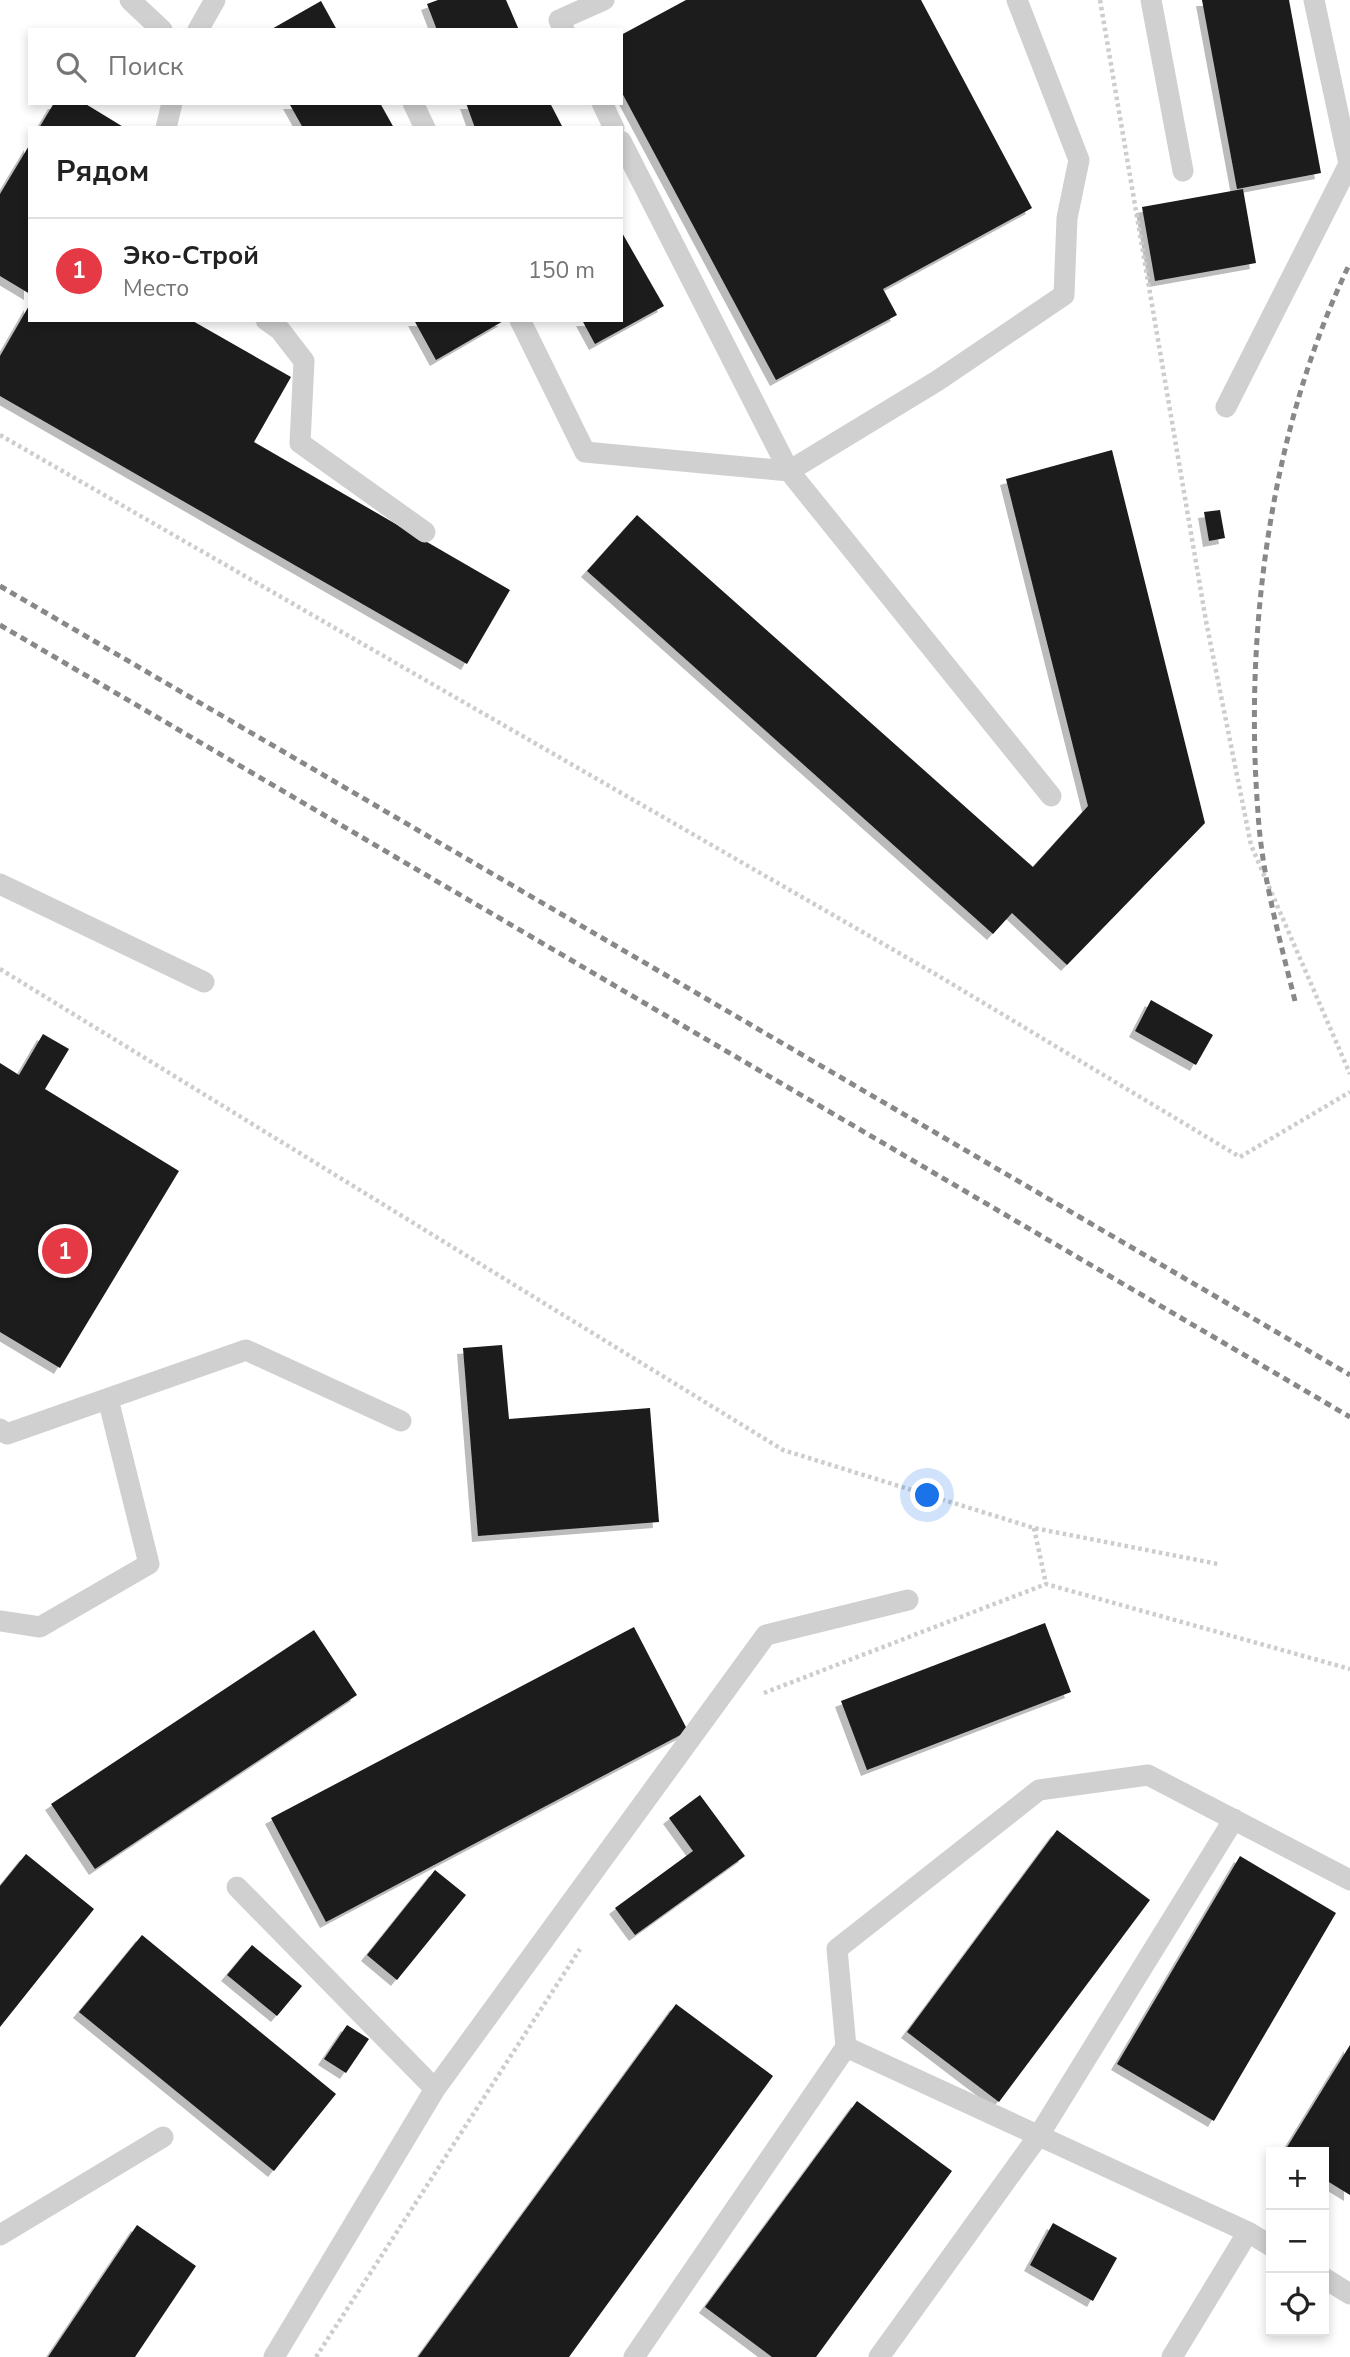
<!DOCTYPE html>
<html lang="ru">
<meta charset="utf-8">
<style>
body{margin:0;font-family:"Nunito Sans",sans-serif;background:#f6f6f6;color:#222}
.controls{position:absolute;right:21px;bottom:21px;display:grid;overflow:hidden;border-radius:0px;box-shadow:0 4px 10px #0003}
.controls button{width:63px;height:63px;display:grid;place-items:center;padding:0;border:0;border-bottom:2px solid #e0e0e0;background:#fff;color:#222;font:35px sans-serif}
.you{position:absolute;left:928px;top:1496px;width:24px;height:24px;margin:-18px;border:5px solid #fff;border-radius:50%;background:#1a73e8;box-shadow:0 0 0 10px #1a73e833}
.badge{display:grid;place-items:center;width:46px;height:46px;border-radius:50%;background:#e63946;color:#fff;font-size:23px;font-weight:700}
.pin{position:absolute;translate:-50% -50%;border:4px solid #fff;box-shadow:0 2px 7px #0006}
.list{margin:0;padding:0;list-style:none}
h2{display:flex;justify-content:space-between;align-items:center;height:91px;margin:0;padding:0 28px;font-size:30px}
h2 small{font-size:23px;font-weight:400;color:#767676}
.list li{display:grid;grid-template-columns:46px 1fr auto;gap:21px;align-items:center;box-sizing:border-box;height:105px;padding:0 28px;border-top:2px solid #e0e0e0}
.list b{display:block;font-size:26px;white-space:nowrap}
.list p{margin:0;font-size:23px;white-space:nowrap;color:#767676}
.list em{font-size:23px;font-style:normal;color:#767676}
.icon{flex:none;width:38px;height:38px;fill:none;stroke:currentColor;stroke-width:2;stroke-linecap:round;stroke-linejoin:round}
.map{position:relative;flex:none;width:1350px;height:2357px;overflow:hidden}
.search{position:absolute;background:#fff;box-shadow:0 4px 10px #0003;left:28px;top:28px;width:595px;height:77px;display:flex;align-items:center;gap:18px;box-sizing:border-box;padding:0 24px;border-radius:0px;color:#767676;font-size:26px}
.panel{position:absolute;background:#fff;box-shadow:0 4px 10px #0003;left:28px;top:126px;width:595px;height:196px;border-radius:0px}
.map>svg:first-child{display:block}
.building{fill:#1a1a1a;filter:url(#shadow)}
.lines{fill:none;stroke-linecap:round;stroke-linejoin:round}
.path{stroke:#cdcdcd;stroke-width:4.5;stroke-dasharray:3.5 3.5;stroke-linecap:butt}
.service{stroke:#d0d0d0;stroke-width:21}
.rail{stroke:#888;stroke-width:5;stroke-dasharray:7 5;stroke-linecap:butt}
</style>
<div class="map">
<svg width="1350" height="2357" viewBox="0 0 1350 2357">
<defs>
<filter id="shadow"><feDropShadow dx="-6" dy="6" stdDeviation="0" flood-color="#0004"/></filter>
</defs>
<rect width="100%" height="100%" fill="#fff"/>
<path class="building" d="M438,0H506L519,30H437L427,4Z
M686,0H921L1032,208L883,289L897,315L776,380L621,91V35Z
M1202,0H1289L1321,173L1237,189Z
M321,1L337,30H270Z
M54,103H84L125,128H39Z
M289,103H380L394,128H303Z
M466,103H550L563,128H475Z
M30,144V294L0,276V194Z
M1243,189L1256,263L1155,281L1142,207Z
M621,231L664,306L595,344L582,320H621Z
M30,304V320H191L291,377L254,442L510,590L467,664L0,396V356Z
M414,320H505L436,360Z
M1112,450L1205,823L1067,965L1012,913L993,934L587,571L637,515L1033,867L1088,806L1006,479Z
M1220,510L1225,538L1209,541L1204,512Z
M1151,1000L1213,1035L1196,1065L1135,1031Z
M43,1034L69,1049L45,1089L179,1171L60,1368L0,1332V1063L19,1075Z
M502,1345L509,1419L650,1408L659,1522L478,1536L463,1348Z
M1045,1623L1071,1692L867,1770L841,1701Z
M634,1627L688,1731L326,1922L271,1818Z
M314,1630L357,1695L95,1869L51,1804Z
M700,1795L745,1856L635,1935L615,1908L693,1851L669,1818Z
M1057,1830L1150,1900L999,2102L907,2032Z
M26,1854L94,1909L0,2027V1886Z
M1240,1856L1336,1913L1214,2121L1117,2064Z
M435,1870L466,1895L397,1980L367,1955Z
M142,1935L336,2094L274,2171L79,2012Z
M252,1945L302,1986L277,2016L227,1975Z
M676,2004L773,2076L569,2357H418Z
M347,2025L369,2039L346,2073L324,2059Z
M1350,2045V2195L1324,2179V2152H1284Z
M857,2101L952,2171L816,2357H772L705,2307Z
M1053,2223L1117,2258L1093,2301L1030,2265Z
M137,2225L196,2266L135,2357H48Z"/>
<g class="lines">
<path class="path" d="M1100,0L1206,621L1251,845L1350,1074
M0,435L932,972L1240,1157L1350,1092
M0,969L783,1450L1034,1528L1218,1564
M1034,1528L1046,1584
M764,1693L1046,1584L1350,1669
M316,2357L580,1949"/>
<path class="service" d="M130,0L162,30
M1151,0L1183,171
M198,30L215,0
M564,30L559,20L604,0
M413,103L425,128
M602,103L614,128
M166,128L172,103
M621,141L789,471L1051,796
M266,320L280,330L304,361L300,443L425,532
M520,320L585,452L789,471L937,381L1064,295L1067,218L1079,160L1017,0
M1226,407L1349,164L1314,0
M0,884L204,982
M0,1429L7,1434L246,1350L401,1421
M0,1621L40,1627L149,1564L108,1399
M237,1887L435,2089
M0,2235L163,2137
M1271,2246L1248,2232L846,2047L837,1949L1039,1790L1148,1775L1350,1880
M1324,2278L1350,2294
M274,2357L435,2089L766,1635L908,1600
M634,2357L846,2047
M879,2357L1039,2135L1234,1819
M1172,2357L1248,2232"/>
<path class="rail" d="M0,586L1350,1375
M0,625L1350,1417
M1295,1001C1280,940 1262,877 1258,813C1244,632 1270,429 1350,263"/>
</g>
</svg>
<div class="controls">
<button>+</button>
<button>−</button>
<button><svg class="icon" aria-label="locate" viewBox="0 0 24 24"><circle cx="12" cy="12" r="6"/><path d="M12 2v4M12 18v4M2 12h4M18 12h4"/></svg></button>
</div>
<div class="you"></div>
<div class="pin badge" style="left:65px;top:1251px">1</div>
<div class="search"><svg class="icon" aria-label="search" viewBox="0 0 24 24"><circle cx="10" cy="10" r="6"/><path d="M15 15l6 6"/></svg>Поиск</div>
<section class="panel">
<h2>Рядом<small></small></h2>
<ul class="list">
<li><span class="badge">1</span><div><b>Эко-Строй</b><p>Место</p></div><em>150 m</em></li>
</ul>
</section>
</div>
